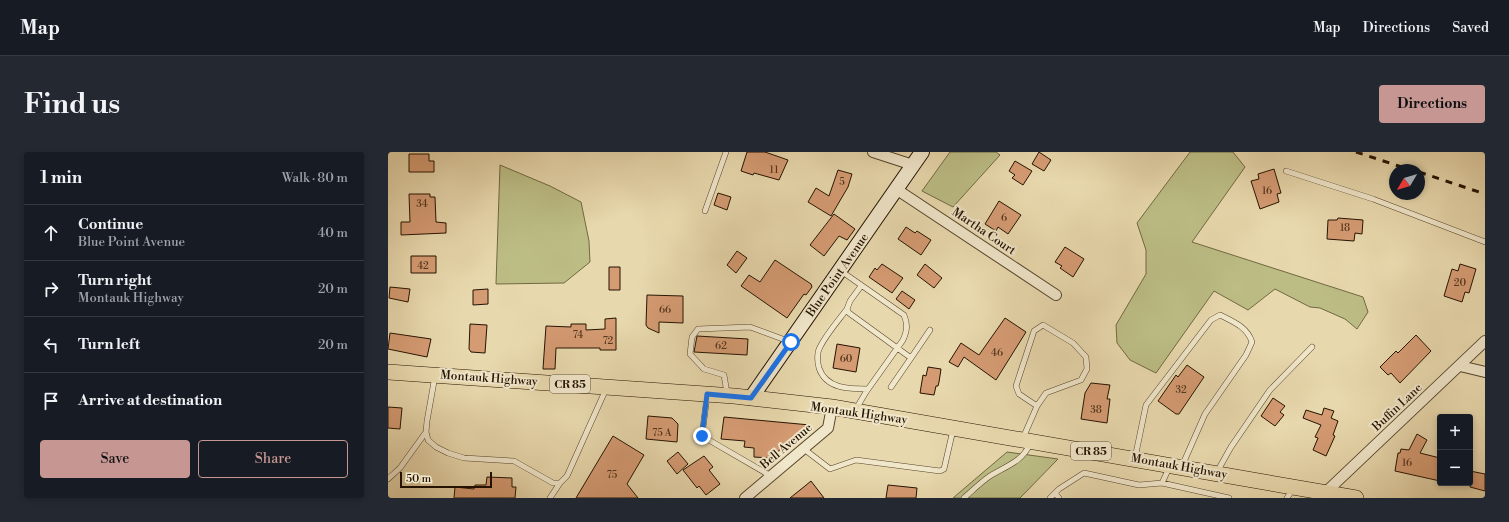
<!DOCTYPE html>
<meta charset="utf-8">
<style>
body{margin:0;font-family:"Libre Bodoni",serif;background:#242831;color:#f1f3f6}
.controls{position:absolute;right:12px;bottom:12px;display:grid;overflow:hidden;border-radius:4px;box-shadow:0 2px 6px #0003}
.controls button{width:36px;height:36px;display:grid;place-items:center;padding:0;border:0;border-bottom:1px solid #363941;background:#171b24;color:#f1f3f6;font:20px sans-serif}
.compass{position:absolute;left:1001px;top:12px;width:36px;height:36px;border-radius:50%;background:#171b24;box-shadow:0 2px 6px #0003;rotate:232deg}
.scale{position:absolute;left:12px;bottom:10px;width:92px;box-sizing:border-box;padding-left:4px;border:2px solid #251300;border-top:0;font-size:11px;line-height:14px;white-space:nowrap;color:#251300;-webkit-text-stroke:3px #f0e6ca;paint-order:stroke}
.stop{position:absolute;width:12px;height:12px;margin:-9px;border:3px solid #1a73e8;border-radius:50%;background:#fff}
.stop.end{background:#1a73e8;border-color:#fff;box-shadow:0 1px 4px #0008}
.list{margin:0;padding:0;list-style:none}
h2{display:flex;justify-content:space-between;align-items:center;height:52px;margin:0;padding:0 16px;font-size:17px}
h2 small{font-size:13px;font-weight:400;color:#9ea1a6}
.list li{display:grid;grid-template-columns:26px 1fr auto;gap:12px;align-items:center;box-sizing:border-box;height:56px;padding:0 16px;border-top:1px solid #363941}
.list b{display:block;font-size:15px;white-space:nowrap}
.list p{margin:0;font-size:13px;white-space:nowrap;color:#9ea1a6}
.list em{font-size:13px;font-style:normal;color:#9ea1a6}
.actions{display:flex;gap:8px;padding:12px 16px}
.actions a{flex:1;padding:9px 0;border:1px solid #c59692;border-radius:4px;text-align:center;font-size:14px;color:#c59692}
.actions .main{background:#c59692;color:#111}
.icon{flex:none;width:22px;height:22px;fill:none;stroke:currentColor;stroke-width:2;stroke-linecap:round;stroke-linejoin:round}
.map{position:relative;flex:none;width:1097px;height:346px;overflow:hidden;border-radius:4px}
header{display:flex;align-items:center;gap:24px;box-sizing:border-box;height:56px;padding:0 20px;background:#171b24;border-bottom:1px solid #363941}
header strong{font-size:19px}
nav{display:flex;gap:22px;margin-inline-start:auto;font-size:14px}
.intro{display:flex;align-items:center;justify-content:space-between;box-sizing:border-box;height:96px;padding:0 24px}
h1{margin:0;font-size:28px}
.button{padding:10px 18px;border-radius:4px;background:#c59692;color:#111;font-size:14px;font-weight:700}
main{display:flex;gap:24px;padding:0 24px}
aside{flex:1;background:#171b24;border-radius:4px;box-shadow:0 2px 6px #0003}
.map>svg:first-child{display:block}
.green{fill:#bcbd85;stroke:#706842}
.building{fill:#d59b73;stroke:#251300}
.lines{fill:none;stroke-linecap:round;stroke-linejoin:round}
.lane-casing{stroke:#56442b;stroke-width:6}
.street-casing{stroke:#56442b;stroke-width:12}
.secondary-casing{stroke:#251300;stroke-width:16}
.primary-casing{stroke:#251300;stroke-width:16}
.lane{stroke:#f0e6ca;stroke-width:5}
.street{stroke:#f0e6ca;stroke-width:10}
.secondary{stroke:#f0e6ca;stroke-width:14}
.primary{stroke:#e8d8ad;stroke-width:15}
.rail{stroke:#251300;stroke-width:3;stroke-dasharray:7 7;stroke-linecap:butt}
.route{stroke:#1a73e8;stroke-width:5}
.labels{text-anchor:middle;stroke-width:4;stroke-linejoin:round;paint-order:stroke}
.number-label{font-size:10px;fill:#51351d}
.shield{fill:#f0e6ca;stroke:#62523d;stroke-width:1}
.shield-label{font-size:11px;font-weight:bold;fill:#251300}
.street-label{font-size:12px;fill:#251300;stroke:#f0e6ca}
</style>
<header>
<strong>Map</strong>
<nav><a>Map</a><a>Directions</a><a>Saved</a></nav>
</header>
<div class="intro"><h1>Find us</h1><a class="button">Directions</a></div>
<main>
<aside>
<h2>1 min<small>Walk · 80 m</small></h2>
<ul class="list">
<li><svg class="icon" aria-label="ahead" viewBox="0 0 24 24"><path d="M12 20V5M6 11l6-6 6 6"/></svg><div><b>Continue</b><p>Blue Point Avenue</p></div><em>40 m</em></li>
<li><svg class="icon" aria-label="right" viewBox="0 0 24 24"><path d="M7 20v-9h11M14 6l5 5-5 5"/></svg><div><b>Turn right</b><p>Montauk Highway</p></div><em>20 m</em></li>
<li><svg class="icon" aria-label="left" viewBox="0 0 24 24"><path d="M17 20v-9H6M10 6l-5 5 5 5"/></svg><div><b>Turn left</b></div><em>20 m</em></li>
<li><svg class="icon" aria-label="arrive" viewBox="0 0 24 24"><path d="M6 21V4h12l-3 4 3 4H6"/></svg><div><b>Arrive at destination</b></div></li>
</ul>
<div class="actions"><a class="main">Save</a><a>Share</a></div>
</aside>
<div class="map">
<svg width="1097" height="346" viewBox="0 0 1097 346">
<rect width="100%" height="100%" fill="#e8d8ad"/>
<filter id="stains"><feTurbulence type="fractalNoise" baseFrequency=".005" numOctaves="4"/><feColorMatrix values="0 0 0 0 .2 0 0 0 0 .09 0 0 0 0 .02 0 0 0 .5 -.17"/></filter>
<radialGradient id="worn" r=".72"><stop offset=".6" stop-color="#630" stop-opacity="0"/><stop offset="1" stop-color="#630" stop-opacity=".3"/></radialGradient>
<path class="green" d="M562,0H608L612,3L565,55L534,39Z
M802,0H845L857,15L804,90L975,145L980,160L969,177L957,167L932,156L922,155L887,137L860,158L826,139L768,221L742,208L729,191L728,173L758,122V98L749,71Z
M112,13L162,34L193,50L201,89L202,110L176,131L108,132Z
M619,300L670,307L632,346H565Z"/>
<path class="building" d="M359,0H377L400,8L391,28L366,21L365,23L353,19Z
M651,0L663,8L656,19L644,12Z
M21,2H41V9H46V20H21Z
M627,9L644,19L635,33L624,26L627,23L621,19Z
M886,17L893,41L889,42L891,50L872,57L863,29L871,27L870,22Z
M450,18L464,22L460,35L443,64L420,50L428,36L441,44Z
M330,41L343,45L339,58L326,53Z
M21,42H42V45H47L48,70L58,71V81L13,83V70H22Z
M611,49L633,63L620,82L610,75L608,79L597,72Z
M446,62L467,77L459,88L451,84L436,104L422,93Z
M950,66L975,68L974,82L967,81L966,89L939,87L940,68H949Z
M518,75L527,81L529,79L543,88L533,103L510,87Z
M677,95L696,107L685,125L672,116L674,114L667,110Z
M349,99L359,106L348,121L339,113Z
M23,104H48V121H23Z
M387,108L423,132L424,135L418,143L416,142L399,166L353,134L361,123L372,130Z
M494,112L515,126L504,141L481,125L487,116L489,118Z
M537,112L554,126L546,136L529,123Z
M1072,112L1088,117L1081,141L1077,140L1074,150L1056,144L1064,117L1070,119Z
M221,115H232V138H221Z
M2,135L22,137L20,150L1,146Z
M100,137V152L85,153V138Z
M514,139L527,148L521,157L508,147Z
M259,143L295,144V171L271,170V181L260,176L258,173Z
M228,166V198H212V196H168L167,217H155L158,174L183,175V172H198V178L217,177V167Z
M617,166L638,180L608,228L576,205L570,215L561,210L573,191L591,203Z
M82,172L99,173L97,201L83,200L81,197Z
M2,181L43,187L39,205L0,197Z
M1028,183L1043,199L1012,231L1003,221L1000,223L992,215L1008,199L1010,201Z
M309,184L360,187L359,203L306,200Z
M449,192L472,196L468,220L445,216Z
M799,213L816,225L791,262H788L770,249L788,223L790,225Z
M540,215L553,217L551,230L550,234H548L546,243L532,241L535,223L538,224Z
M703,231L722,233L719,247H722L719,271L693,267L697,241Z
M885,246L897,254L892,260L896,263L887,274L873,264Z
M0,255L14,256L12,277L0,276Z
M936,256L946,259L943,266L950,269L945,283L947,284L938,304L925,298L930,286L927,285L933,273L915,266L918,258L934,263Z
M260,264L284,266L290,272L289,290L258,287Z
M336,265L422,273L382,306L366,305V296L356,295L357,289L333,287Z
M1029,282L1039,288L1032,301L1052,306V329L1007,319L1010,301H1012L1013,297L1021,298Z
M225,284L256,303L239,332L250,346H188Z
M290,300L300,312L289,322L279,309Z
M316,304L325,315L321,318L332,332L318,343L311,334L309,336L295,318Z
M1082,319L1097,322V339L1082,335Z
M99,325L124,326V335H128L127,346H66L67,335L86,337L87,333H98Z
M423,329L436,346H402L417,334Z
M500,333L529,336L528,346H498Z"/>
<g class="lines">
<defs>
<path id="lane" d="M898,19L985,47L1097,90
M317,59L338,0
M453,119L516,163C520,173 519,179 515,188L478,240L468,257
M473,134L462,149L459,157L461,161L523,206L503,235
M459,157C450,169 439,181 432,195C429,200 429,209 431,216C438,237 461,237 480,237
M523,206L542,178
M47,224L39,269L38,280L40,288L48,295L60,301L76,306L126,309L165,331H172L179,324L218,237
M339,241L336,223L316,217L302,202L304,185L310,177L362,175L400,189
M319,244L314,284L383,324
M635,286L649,254L658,241L693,228L699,217L698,205L685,191L655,173L646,179L628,234L631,242L649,254
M416,297L442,317L468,308L552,319L556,317L565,278
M747,306L758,253L823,168L832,163C846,170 859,175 864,190L858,203L817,262L794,314
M829,320L843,295L882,238L924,195
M0,327L12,316L38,280
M774,331L781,316
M667,341L671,346
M162,346L172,331
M576,346C584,339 593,330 602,324C618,314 634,310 642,292
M662,346L671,337L696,321L751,333L774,331L841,346
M899,346L905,337"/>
<path id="street" d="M485,0L525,13
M508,37L668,143
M1072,214L1097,220
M938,340L1097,189
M357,346L440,276L444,255"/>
<path id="secondary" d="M363,246L534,0"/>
<path id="primary" d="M0,220L346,244L444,255L968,346"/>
</defs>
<use href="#lane" class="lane-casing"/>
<use href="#street" class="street-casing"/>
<use href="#secondary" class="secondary-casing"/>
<use href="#primary" class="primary-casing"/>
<use href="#lane" class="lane"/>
<use href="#street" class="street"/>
<use href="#secondary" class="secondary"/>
<use href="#primary" class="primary"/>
<path class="rail" d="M968,0L1023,18
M1031,20L1097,42"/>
</g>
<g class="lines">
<path class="route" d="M314,284L319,242L363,246L403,190"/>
</g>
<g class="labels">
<g class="number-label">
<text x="386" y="21">11</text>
<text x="454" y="33">5</text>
<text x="879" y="42">16</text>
<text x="34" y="55">34</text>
<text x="616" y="69">6</text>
<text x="957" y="79">18</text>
<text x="35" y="117">42</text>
<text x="1072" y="134">20</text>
<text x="277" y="161">66</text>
<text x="190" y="186">74</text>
<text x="220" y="192">72</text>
<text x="333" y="197">62</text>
<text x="609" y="204">46</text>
<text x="458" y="210">60</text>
<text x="793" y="241">32</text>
<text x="708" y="261">38</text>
<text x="274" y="284">75 A</text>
<text x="1019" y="314">16</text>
<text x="224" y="326">75</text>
</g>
<g class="shield">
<rect x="162" y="223" width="40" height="18" rx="3"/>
<rect x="683" y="290" width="40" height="18" rx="3"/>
</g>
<g class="shield-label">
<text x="182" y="236">CR 85</text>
<text x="703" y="303">CR 85</text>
</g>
<g class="street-label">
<text transform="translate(596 79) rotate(34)" y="4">Martha Court</text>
<text transform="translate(449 123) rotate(-55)" y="4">Blue Point Avenue</text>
<text transform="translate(101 226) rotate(4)" y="4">Montauk Highway</text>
<text transform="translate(1009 255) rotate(-43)" y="4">Buffin Lane</text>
<text transform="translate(471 261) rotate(8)" y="4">Montauk Highway</text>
<text transform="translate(398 294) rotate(-40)" y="4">Bell Avenue</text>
<text transform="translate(791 314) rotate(10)" y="4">Montauk Highway</text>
</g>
</g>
<rect width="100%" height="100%" filter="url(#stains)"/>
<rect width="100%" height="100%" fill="url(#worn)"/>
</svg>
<div class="controls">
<button>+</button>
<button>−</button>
</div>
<svg class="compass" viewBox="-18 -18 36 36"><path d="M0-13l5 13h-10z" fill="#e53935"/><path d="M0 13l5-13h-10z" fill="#9ea1a6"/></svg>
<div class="scale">50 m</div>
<div class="stop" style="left:403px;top:190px"></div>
<div class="stop end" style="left:314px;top:284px"></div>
</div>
</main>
